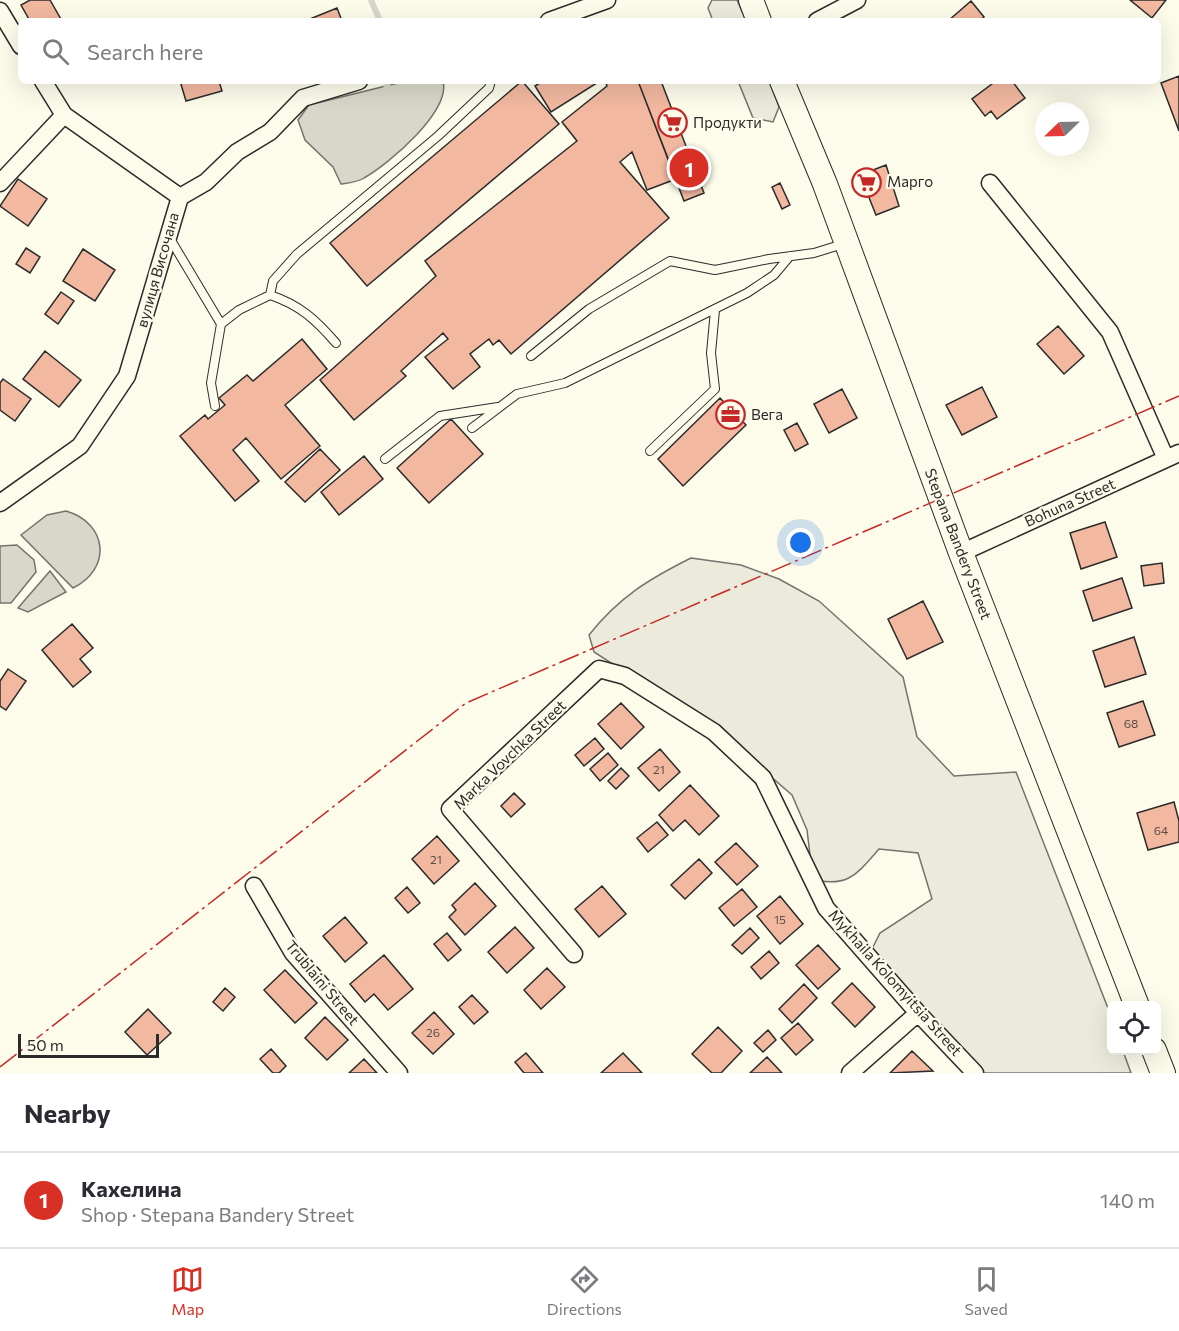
<!DOCTYPE html>
<meta charset="utf-8">
<style>
body{margin:0;font-family:Commissioner,sans-serif;background:#f7f7f7;color:#2b2b33}
.controls{position:absolute;right:18px;bottom:18px;display:grid;overflow:hidden;border-radius:9px;box-shadow:0 6px 24px #0002}
.controls button{width:54px;height:54px;display:grid;place-items:center;padding:0;border:0;border-bottom:2px solid #e1e1e2;background:#fff;color:#2b2b33;font:30px sans-serif}
.compass{position:absolute;left:1035px;top:102px;width:54px;height:54px;border-radius:50%;background:#fff;box-shadow:0 6px 24px #0002;rotate:247deg}
.scale{position:absolute;left:18px;bottom:15px;width:141px;box-sizing:border-box;padding-left:6px;border:3px solid #2b2b2b;border-top:0;font-size:16px;line-height:21px;white-space:nowrap;color:#2b2b2b;-webkit-text-stroke:4px #fdfbea;paint-order:stroke}
.you{position:absolute;left:801px;top:543px;width:21px;height:21px;margin:-15px;border:4px solid #fff;border-radius:50%;background:#1a73e8;box-shadow:0 0 0 9px #1a73e833}
.badge{display:grid;place-items:center;width:39px;height:39px;border-radius:50%;background:#d93025;color:#fff;font-size:20px;font-weight:700}
.pin{position:absolute;translate:-50% -50%;border:3px solid #fff;box-shadow:0 2px 6px #0006}
.list{margin:0;padding:0;list-style:none}
h2{display:flex;justify-content:space-between;align-items:center;height:78px;margin:0;padding:0 24px;font-size:26px}
h2 small{font-size:20px;font-weight:400;color:#7c7c81}
.list li{display:grid;grid-template-columns:39px 1fr auto;gap:18px;align-items:center;box-sizing:border-box;height:96px;padding:0 24px;border-top:2px solid #e1e1e2}
.list b{display:block;font-size:22px;white-space:nowrap}
.list p{margin:0;font-size:20px;white-space:nowrap;color:#7c7c81}
.list em{font-size:20px;font-style:normal;color:#7c7c81}
.icon{flex:none;width:33px;height:33px;fill:none;stroke:currentColor;stroke-width:2;stroke-linecap:round;stroke-linejoin:round}
.map{position:relative;flex:none;width:1179px;height:1073px;overflow:hidden}
.search{position:absolute;background:#fff;box-shadow:0 6px 24px #0002;left:18px;right:18px;top:18px;height:66px;display:flex;align-items:center;gap:15px;box-sizing:border-box;padding:0 21px;border-radius:9px;color:#7c7c81;font-size:22px}
.sheet{height:174px;background:#fff}
nav{display:flex;justify-content:space-around;align-items:center;box-sizing:border-box;height:84px;border-top:2px solid #e1e1e2;background:#fff;font-size:16px;color:#7c7c81}
nav a{display:grid;justify-items:center;gap:3px}
nav .on{color:#d93025}
.map>svg:first-child{display:block}
.green{fill:#ecebdb;stroke:#74746e;stroke-width:1.5}
.parking{fill:#eceadb;stroke:#74746e;stroke-width:1.5}
.water{fill:#d8d7c9;stroke:#74746e;stroke-width:1.5}
.lines{fill:none;stroke-linecap:round;stroke-linejoin:round}
.stream{stroke:#d8d7c9;stroke-width:6}
.building{fill:#f2b8a0;stroke:#2b2b2b;stroke-width:1.5}
.lane-casing{stroke:#2b2b2b;stroke-width:10}
.street-casing{stroke:#2b2b2b;stroke-width:19}
.secondary-casing{stroke:#2b2b2b;stroke-width:26}
.lane{stroke:#fdfbea;stroke-width:8}
.street{stroke:#fdfbea;stroke-width:16}
.secondary{stroke:#fdfbea;stroke-width:24}
.power{stroke:#c62828;stroke-width:1.5;stroke-dasharray:21 4.5 3 4.5;stroke-linecap:butt}
.labels{text-anchor:middle;stroke-width:4.5;stroke-linejoin:round;paint-order:stroke}
.number-label{font-size:12px;fill:#5d4e48}
.poi-label{font-size:15px;fill:#2b2b2b;stroke:#fdfbea;text-anchor:start}
.street-label{font-size:15px;fill:#2b2b2b;stroke:#fdfbea}
</style>
<div class="map">
<svg width="1179" height="1073" viewBox="0 0 1179 1073">
<rect width="100%" height="100%" fill="#fdfbea"/>
<path class="green" d="M691,558L741,565L779,579L819,601L903,677L917,737L954,776L1016,772L1111,1016L1112,1050L1123,1051L1131,1073H982L871,951L880,933L932,899L918,853L879,849C856,875 849,887 813,880L807,830L792,795L723,735L594,652L589,635C619,597 649,579 691,558Z"/>
<path class="parking" d="M712,0H737L746,21H713L708,8Z
M738,81H769L779,107L773,122L753,118Z"/>
<path class="water" d="M406,81H443C451,111 389,164 364,178C358,182 348,183 341,184L333,167L305,140L298,120L309,105Z
M66,511C108,523 112,569 73,588L21,535L47,515Z
M17,545L34,560L36,572L11,603H0V546Z
M50,571L66,592L28,612L18,608Z"/>
<g class="lines">
<path class="stream" d="M371,0L380,21
M385,91L389,81"/>
</g>
<path class="building" d="M30,0H50L62,21H30L21,5Z
M1130,0H1166L1152,18Z
M971,1L984,17L979,21H948Z
M337,8L342,21H305Z
M1179,76V131L1161,83Z
M180,81H219L222,91L186,101Z
M522,81L559,124L367,286L330,243Z
M543,81H600L551,112L535,86Z
M605,81H638L676,179L647,190L632,152L620,162L669,218L511,354L499,340L493,345L489,339L470,354L480,367L453,389L425,357L448,339L443,333L401,371L406,376L354,420L320,380L436,276L425,261L577,141L562,122L607,86Z
M638,81H661L704,193L684,201Z
M996,81H1012L1025,98L997,119L991,111L985,116L972,99Z
M886,165L899,206L876,215L860,175Z
M18,179L47,199L28,226L0,206Z
M780,183L790,205L782,209L772,187Z
M26,248L40,257L30,273L16,264Z
M83,249L115,270L95,301L63,281Z
M61,292L74,301L58,324L45,314Z
M1058,326L1084,356L1064,374L1037,344Z
M302,339L327,369L285,405L320,446L281,479L246,438L233,450L259,481L235,501L180,436L205,415L208,419L225,405L219,398L247,375L253,381Z
M45,351L81,380L59,407L23,379Z
M3,379L31,399L15,421L0,410V383Z
M982,387L997,417L962,435L946,405Z
M842,389L857,418L829,433L814,404Z
M720,398L746,425L683,486L658,459Z
M451,419L483,454L429,503L397,468Z
M797,423L808,444L795,451L784,430Z
M320,449L340,470L305,502L285,482Z
M364,456L383,479L339,515L321,492Z
M1105,522L1117,557L1081,569L1070,533Z
M1162,563L1164,583L1144,586L1141,566Z
M1122,578L1132,608L1093,621L1083,591Z
M923,601L943,642L907,659L888,619Z
M72,624L93,648L80,659L91,672L73,687L42,650Z
M1134,637L1146,674L1105,687L1093,651Z
M8,669L26,681L6,710L0,706V681Z
M1143,701L1155,735L1119,747L1107,713Z
M621,703L644,727L621,749L598,724Z
M595,738L604,749L584,766L575,755Z
M660,749L680,772L659,791L638,768Z
M608,753L618,765L600,781L590,769Z
M621,768L629,776L616,789L608,781Z
M690,785L719,816L699,835L685,820L673,831L659,815Z
M514,793L525,804L511,817L501,806Z
M1174,802L1179,821V842L1148,850L1137,813Z
M657,822L668,835L648,852L637,838Z
M437,836L459,861L434,884L412,859Z
M736,843L758,866L737,885L715,862Z
M699,859L712,873L685,899L671,885Z
M475,883L496,906L465,935L449,917L456,910L452,905Z
M602,886L626,914L599,937L575,909Z
M407,887L420,903L408,913L395,898Z
M742,889L757,907L734,926L719,908Z
M780,896L803,924L780,944L757,916Z
M345,917L367,943L345,962L323,936Z
M515,927L534,948L507,973L488,952Z
M750,928L759,938L742,954L732,945Z
M447,933L461,950L448,961L434,944Z
M818,945L840,969L818,989L796,965Z
M769,951L779,963L761,979L751,967Z
M384,955L413,989L388,1010L374,994L365,1002L350,984Z
M547,968L565,987L541,1009L524,990Z
M285,970L317,1003L295,1023L264,990Z
M852,983L875,1007L855,1027L832,1003Z
M804,984L817,998L792,1023L779,1009Z
M225,988L235,997L223,1011L213,1002Z
M472,995L488,1012L474,1024L459,1007Z
M148,1009L171,1033L147,1055L125,1032Z
M434,1012L454,1034L433,1054L412,1033Z
M325,1017L348,1040L327,1060L305,1038Z
M798,1023L813,1040L796,1055L781,1038Z
M718,1027L742,1051L721,1073H712L692,1054Z
M768,1030L776,1040L763,1052L754,1043Z
M271,1049L286,1066L279,1073H273L260,1059Z
M912,1051L933,1071L890,1073Z
M526,1053L543,1073H524L515,1062Z
M623,1053L642,1073H601Z
M767,1057L782,1073H750Z
M364,1059L377,1073H349Z"/>
<g class="lines">
<defs>
<path id="lane" d="M169,237L221,324
M270,295C300,305 316,320 336,343
M531,356L589,309L670,261L715,270L769,259L814,253L843,244
M215,406L211,383L221,324L239,310L270,295L273,281L297,254L438,136L489,88L491,81
M472,428L517,394L565,383L747,293L774,275L790,256
M650,451L715,389L711,353L715,310
M385,459L440,416L498,407"/>
<path id="street" d="M0,11L21,46
M549,21L607,0
M817,21L857,0
M43,81L64,115L180,197
M0,183L64,115
M990,183L1110,332L1166,459
M0,503L80,446L127,376L180,197L206,182L237,152L270,132L303,98L359,81
M961,553L1179,453
M254,886L293,953L399,1073
M574,954L450,809L599,669L625,676L714,732L763,778L826,908L918,1013L975,1073
M850,1073L918,1013"/>
<path id="secondary" d="M751,0L759,21
M782,81L825,184L961,553L1137,1006
M1154,1050L1163,1073"/>
</defs>
<use href="#lane" class="lane-casing"/>
<use href="#street" class="street-casing"/>
<use href="#secondary" class="secondary-casing"/>
<use href="#lane" class="lane"/>
<use href="#street" class="street"/>
<use href="#secondary" class="secondary"/>
<path class="power" d="M0,1067L466,703L1179,396"/>
</g>
<defs>
<symbol id="supermarket-ring" viewBox="-11 -11 22 22"><circle r="9.5" fill="#fdfbea" stroke="#c62828" stroke-width="1.5"/><path d="M-6-5.5h2.5l.6 2H6L4.5 2H-2.5L-4.4-4H-6ZM-1.5 3.2a1.3 1.3 0 1 0 .1 0ZM3 3.2a1.3 1.3 0 1 0 .1 0Z" fill="#c62828"/></symbol>
<symbol id="office-ring" viewBox="-11 -11 22 22"><circle r="9.5" fill="#fdfbea" stroke="#c62828" stroke-width="1.5"/><path d="M-6-3h4V-5.5h4V-3h4V5H-6ZM-1-4.5V-3h2v-1.5ZM-6 0V1H6V0Z" fill="#c62828"/></symbol>
</defs>
<g fill-rule="evenodd">
<use href="#supermarket-ring" x="656" y="106" width="33" height="33"/>
<use href="#supermarket-ring" x="850" y="166" width="33" height="33"/>
<use href="#office-ring" x="714" y="398" width="33" height="33"/>
</g>
<g class="labels">
<g class="number-label">
<text x="1131" y="728">68</text>
<text x="659" y="774">21</text>
<text x="1161" y="835">64</text>
<text x="436" y="864">21</text>
<text x="780" y="924">15</text>
<text x="433" y="1037">26</text>
</g>
<g class="poi-label">
<text x="693" y="128">Продукти</text>
<text x="887" y="187">Марго</text>
<text x="751" y="420">Вега</text>
</g>
<g class="street-label">
<text transform="translate(158 270) rotate(-74)" y="5">вулиця Височана</text>
<text transform="translate(1070 503) rotate(-24)" y="5">Bohuna Street</text>
<text transform="translate(958 544) rotate(69)" y="5">Stepana Bandery Street</text>
<text transform="translate(510 755) rotate(-44)" y="5">Marka Vovchka Street</text>
<text transform="translate(322 983) rotate(50)" y="5">Trublaini Street</text>
<text transform="translate(895 983) rotate(48)" y="5">Mykhaila Kolomyitsia Street</text>
</g>
</g>
</svg>
<div class="controls">
<button><svg class="icon" aria-label="locate" viewBox="0 0 24 24"><circle cx="12" cy="12" r="6"/><path d="M12 2v4M12 18v4M2 12h4M18 12h4"/></svg></button>
</div>
<svg class="compass" viewBox="-18 -18 36 36"><path d="M0-13l5 13h-10z" fill="#e53935"/><path d="M0 13l5-13h-10z" fill="#7c7c81"/></svg>
<div class="scale">50 m</div>
<div class="you"></div>
<div class="pin badge" style="left:689px;top:168px">1</div>
<div class="search"><svg class="icon" aria-label="search" viewBox="0 0 24 24"><circle cx="10" cy="10" r="6"/><path d="M15 15l6 6"/></svg>Search here</div>
</div>
<section class="sheet">
<h2>Nearby<small></small></h2>
<ul class="list">
<li><span class="badge">1</span><div><b>Кахелина</b><p>Shop · Stepana Bandery Street</p></div><em>140 m</em></li>
</ul>
</section>
<nav>
<a class="on"><svg class="icon" aria-label="map" viewBox="0 0 24 24"><path d="M3 6l6-2 6 2 6-2v14l-6 2-6-2-6 2zM9 4v14M15 6v14"/></svg>Map</a>
<a><svg class="icon" aria-label="directions" viewBox="0 0 24 24"><path d="M12 3l9 9-9 9-9-9zM9 14v-3h6M13 9l2 2-2 2"/></svg>Directions</a>
<a><svg class="icon" aria-label="saved" viewBox="0 0 24 24"><path d="M7 4h10v16l-5-4-5 4z"/></svg>Saved</a>
</nav>
